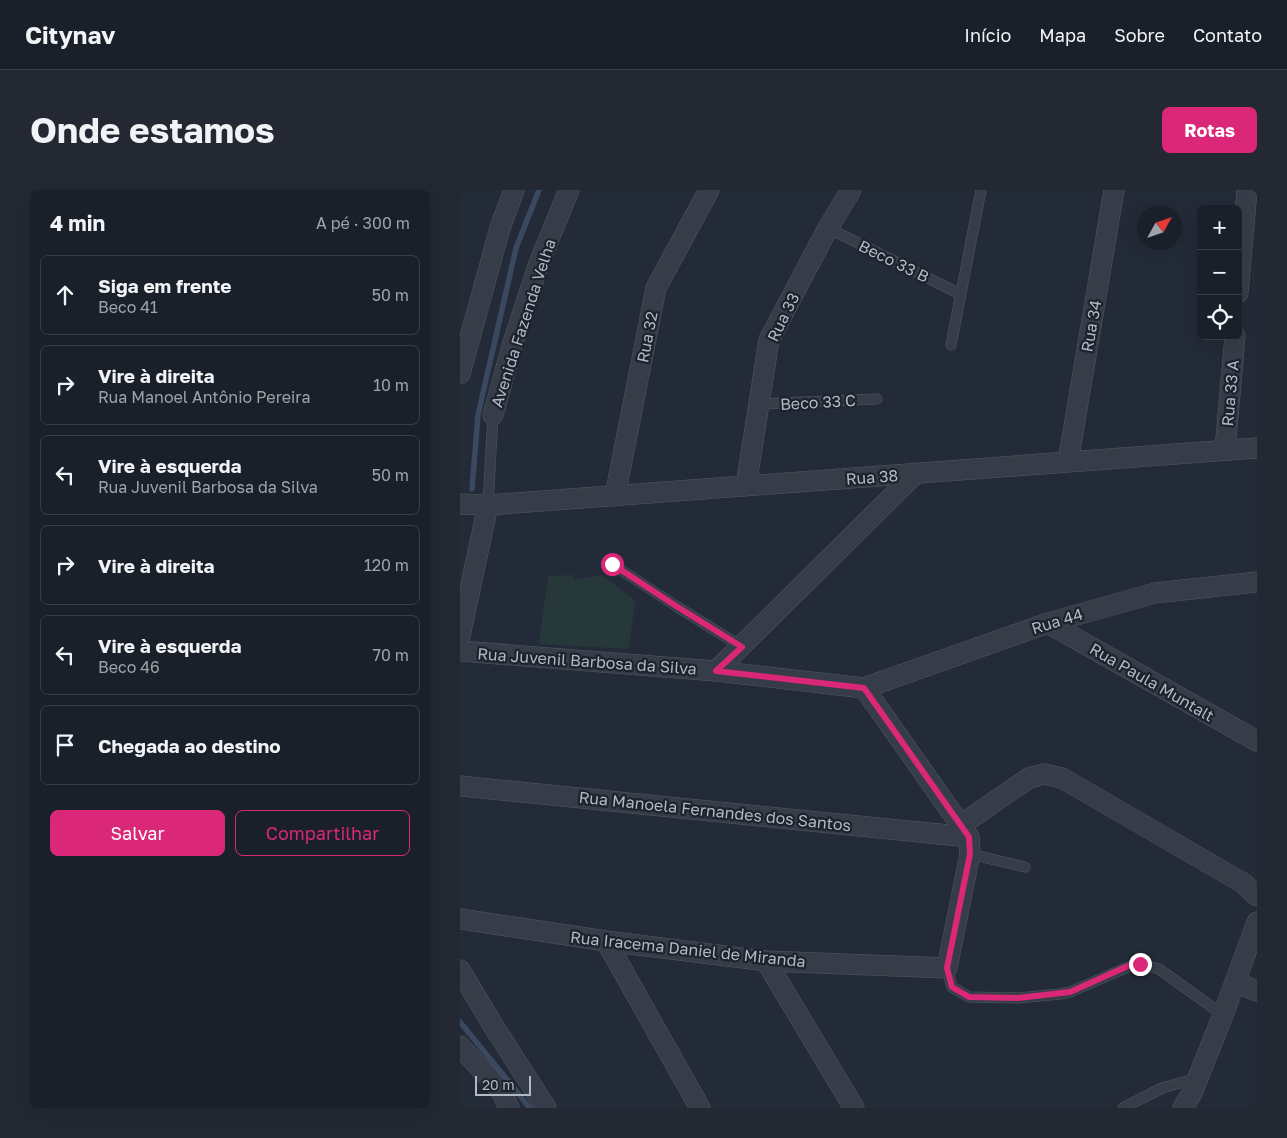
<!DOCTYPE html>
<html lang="pt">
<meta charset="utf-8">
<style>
body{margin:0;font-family:"Golos Text",sans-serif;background:#232832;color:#f1f3f6}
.controls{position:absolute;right:15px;top:15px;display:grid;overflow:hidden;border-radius:8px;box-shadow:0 5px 20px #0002}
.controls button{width:45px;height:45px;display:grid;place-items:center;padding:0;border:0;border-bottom:1px solid #383e47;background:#1a202a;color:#f1f3f6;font:25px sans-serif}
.compass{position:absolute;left:677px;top:15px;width:45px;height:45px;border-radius:50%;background:#1a202a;box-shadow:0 5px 20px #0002;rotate:50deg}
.scale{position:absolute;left:15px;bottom:12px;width:56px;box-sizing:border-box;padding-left:5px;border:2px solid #b2b8c4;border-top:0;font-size:14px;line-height:18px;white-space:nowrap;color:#b2b8c4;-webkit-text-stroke:4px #1c232d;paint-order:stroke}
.stop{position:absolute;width:15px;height:15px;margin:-11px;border:4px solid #db2777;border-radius:50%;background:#fff}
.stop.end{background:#db2777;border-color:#fff;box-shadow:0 1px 5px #0008}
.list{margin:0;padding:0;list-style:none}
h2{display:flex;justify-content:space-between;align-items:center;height:65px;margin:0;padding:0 20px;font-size:21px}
h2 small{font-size:16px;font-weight:400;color:#9fa3a8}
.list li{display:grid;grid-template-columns:32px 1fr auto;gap:15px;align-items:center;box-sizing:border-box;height:80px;margin:0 10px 10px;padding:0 10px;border:1px solid #383e47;border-radius:8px}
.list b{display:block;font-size:19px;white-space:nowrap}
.list p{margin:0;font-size:16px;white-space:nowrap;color:#9fa3a8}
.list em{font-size:16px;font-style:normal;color:#9fa3a8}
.actions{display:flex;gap:10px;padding:15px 20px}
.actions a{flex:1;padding:11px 0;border:1px solid #db2777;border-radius:8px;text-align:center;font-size:18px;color:#db2777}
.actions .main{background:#db2777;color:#fff}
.icon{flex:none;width:28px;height:28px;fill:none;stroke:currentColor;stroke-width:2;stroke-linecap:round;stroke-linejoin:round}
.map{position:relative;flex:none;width:797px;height:918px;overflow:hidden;border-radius:8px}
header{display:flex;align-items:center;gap:30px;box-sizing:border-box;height:70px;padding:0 25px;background:#1a202a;border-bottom:1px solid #383e47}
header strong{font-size:24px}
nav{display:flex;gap:28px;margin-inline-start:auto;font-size:18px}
.intro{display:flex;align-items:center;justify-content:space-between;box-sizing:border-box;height:120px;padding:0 30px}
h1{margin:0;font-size:35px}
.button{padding:12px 22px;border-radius:8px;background:#db2777;color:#fff;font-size:18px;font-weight:700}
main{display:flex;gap:30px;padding:0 30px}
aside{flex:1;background:#1a202a;border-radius:8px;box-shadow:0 5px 20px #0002}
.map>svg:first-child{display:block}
.green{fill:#26383a}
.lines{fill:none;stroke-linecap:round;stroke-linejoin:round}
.stream{stroke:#3a4960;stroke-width:5.5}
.lane-casing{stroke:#525863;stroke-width:11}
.street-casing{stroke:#525863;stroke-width:21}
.lane{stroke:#373d48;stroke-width:10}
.street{stroke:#373d48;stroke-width:20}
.route{stroke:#db2777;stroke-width:6}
.labels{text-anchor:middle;stroke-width:4.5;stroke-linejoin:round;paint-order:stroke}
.street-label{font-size:16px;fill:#b2b8c4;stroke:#1c232d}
</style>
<header>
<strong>Citynav</strong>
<nav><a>Início</a><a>Mapa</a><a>Sobre</a><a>Contato</a></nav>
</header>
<div class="intro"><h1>Onde estamos</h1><a class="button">Rotas</a></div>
<main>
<aside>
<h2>4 min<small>A pé · 300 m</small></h2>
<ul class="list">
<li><svg class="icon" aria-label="ahead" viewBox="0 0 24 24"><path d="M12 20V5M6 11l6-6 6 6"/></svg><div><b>Siga em frente</b><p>Beco 41</p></div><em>50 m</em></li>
<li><svg class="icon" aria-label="right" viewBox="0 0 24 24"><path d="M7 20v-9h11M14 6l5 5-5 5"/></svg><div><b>Vire à direita</b><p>Rua Manoel Antônio Pereira</p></div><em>10 m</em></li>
<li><svg class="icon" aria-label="left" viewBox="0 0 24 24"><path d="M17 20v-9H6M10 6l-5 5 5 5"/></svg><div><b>Vire à esquerda</b><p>Rua Juvenil Barbosa da Silva</p></div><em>50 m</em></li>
<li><svg class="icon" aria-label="right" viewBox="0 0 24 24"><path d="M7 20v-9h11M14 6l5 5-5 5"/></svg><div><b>Vire à direita</b></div><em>120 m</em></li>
<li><svg class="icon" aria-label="left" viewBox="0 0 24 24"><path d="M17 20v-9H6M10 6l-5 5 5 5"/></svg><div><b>Vire à esquerda</b><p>Beco 46</p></div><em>70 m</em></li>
<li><svg class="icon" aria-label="arrive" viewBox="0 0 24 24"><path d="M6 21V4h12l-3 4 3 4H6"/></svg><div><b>Chegada ao destino</b></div></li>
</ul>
<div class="actions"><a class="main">Salvar</a><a>Compartilhar</a></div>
</aside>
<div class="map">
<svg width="797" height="918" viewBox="0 0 797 918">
<rect width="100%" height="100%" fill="#232b38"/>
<path class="green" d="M113,385V390L141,385L175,410L169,459L79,454L88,386Z"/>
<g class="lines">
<path class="stream" d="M12,299L18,225L56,58L79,0
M0,832L70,918"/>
<defs>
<path id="lane" d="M368,38L500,104
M491,155L521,0
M299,214L417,209
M28,315L33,225
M152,374L216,416L282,457
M510,664L565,677
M487,778L492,797L509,807L558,808L600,804L610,802L668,777L680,774L699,779L763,825
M663,918L702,898L738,888"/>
<path id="street" d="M778,103L787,0
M0,184L40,38L54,0
M33,225L52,156L79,73L109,0
M765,260L775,146
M608,272L654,0
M286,296L309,150L368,38L391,0
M155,306L196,98L249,0
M0,314L28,315L797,258
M588,433L797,551
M0,446L28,315
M0,461L256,481L404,498L588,433L695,403L797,392
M256,481L456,283
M0,596L509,647
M501,635L569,588L584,584L602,588L783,693L797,706
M0,729L146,751L306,771L487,778L510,664L509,647L404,498
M146,751L240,918
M306,771L394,918
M0,780L34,837L86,918
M775,792L797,801
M0,856L41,901L49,918
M723,918L732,903L763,825L797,732"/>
</defs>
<use href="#lane" class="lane-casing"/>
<use href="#street" class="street-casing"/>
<use href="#lane" class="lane"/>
<use href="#street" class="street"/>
</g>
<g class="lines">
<path class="route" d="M152,374L216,416L282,457L256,481L404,498L509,647L510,664L487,778L492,797L509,807L558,808L610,802L668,776L680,774"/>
</g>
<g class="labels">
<g class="street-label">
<text transform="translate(434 71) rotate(26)" y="6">Beco 33 B</text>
<text transform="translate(323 127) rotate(-64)" y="6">Rua 33</text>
<text transform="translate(63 133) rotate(-72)" y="6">Avenida Fazenda Velha</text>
<text transform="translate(631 136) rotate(-80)" y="6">Rua 34</text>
<text transform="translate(187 147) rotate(-79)" y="6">Rua 32</text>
<text transform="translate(770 203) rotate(-85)" y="6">Rua 33 A</text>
<text transform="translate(358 212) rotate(-3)" y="6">Beco 33 C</text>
<text transform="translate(412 287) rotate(-4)" y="6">Rua 38</text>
<text transform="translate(597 431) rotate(-17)" y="6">Rua 44</text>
<text transform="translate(127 471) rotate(4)" y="6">Rua Juvenil Barbosa da Silva</text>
<text transform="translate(692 492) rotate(30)" y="6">Rua Paula Muntalt</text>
<text transform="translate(255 621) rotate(6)" y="6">Rua Manoela Fernandes dos Santos</text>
<text transform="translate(228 759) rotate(6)" y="6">Rua Iracema Daniel de Miranda</text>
</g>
</g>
</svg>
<div class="controls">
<button>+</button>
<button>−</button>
<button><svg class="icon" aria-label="locate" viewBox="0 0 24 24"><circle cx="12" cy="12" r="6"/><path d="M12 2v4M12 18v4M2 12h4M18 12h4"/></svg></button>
</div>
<svg class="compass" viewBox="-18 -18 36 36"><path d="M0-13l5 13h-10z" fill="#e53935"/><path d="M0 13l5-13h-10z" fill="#9fa3a8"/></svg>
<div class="scale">20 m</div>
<div class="stop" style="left:152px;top:374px"></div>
<div class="stop end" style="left:680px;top:774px"></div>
</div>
</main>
